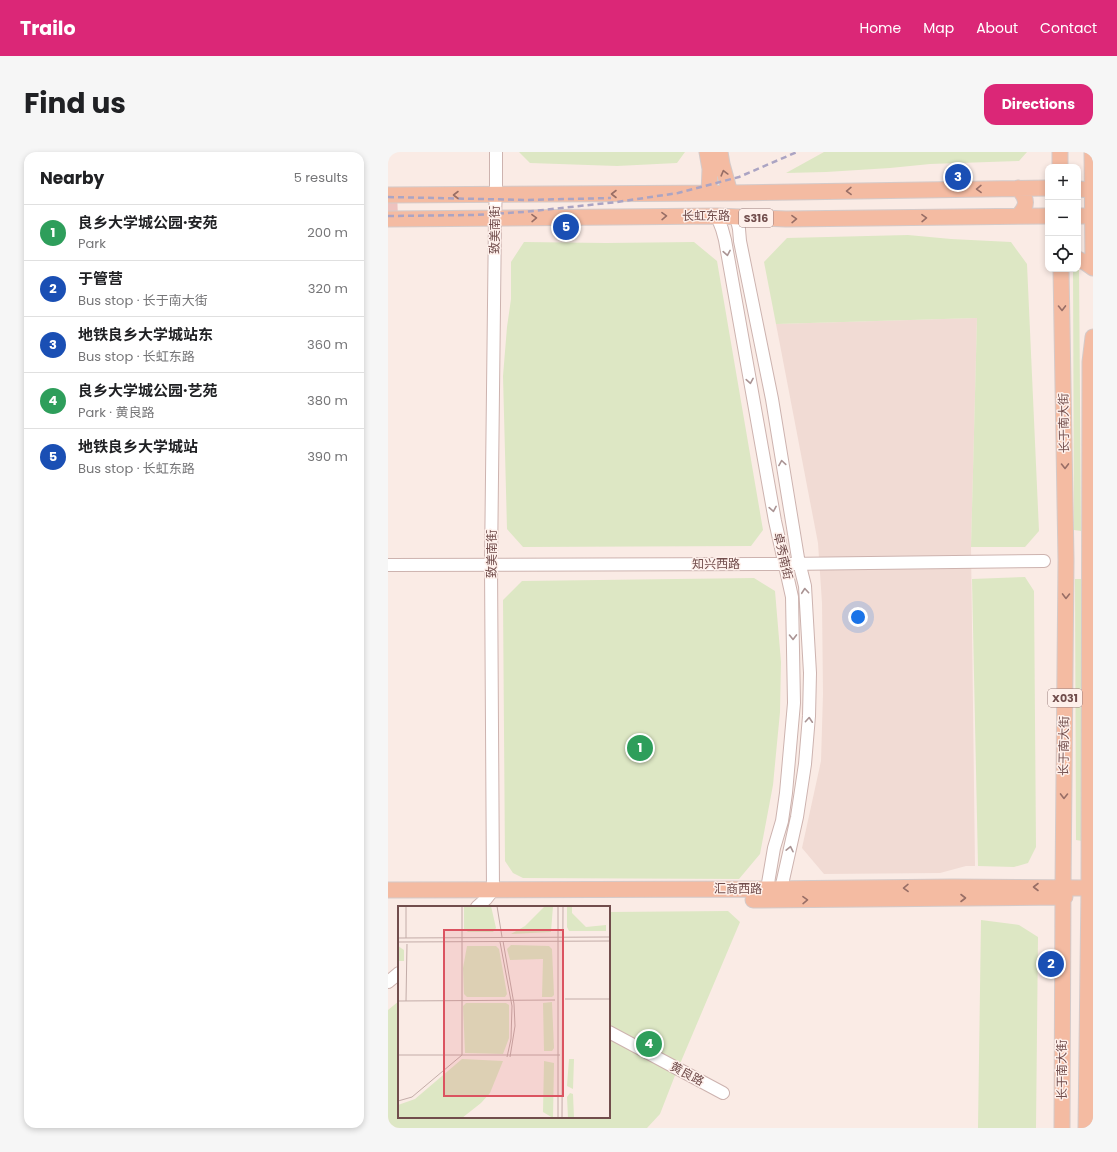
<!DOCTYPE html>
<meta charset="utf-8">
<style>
body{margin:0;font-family:Poppins,"Noto Sans SC",sans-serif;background:#f6f6f6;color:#202124}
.controls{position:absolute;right:12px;top:12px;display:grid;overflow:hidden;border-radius:8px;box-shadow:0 2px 6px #0003}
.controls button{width:36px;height:36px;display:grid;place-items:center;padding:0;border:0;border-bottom:1px solid #e0e0e0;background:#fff;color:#202124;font:20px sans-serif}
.you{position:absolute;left:470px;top:465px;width:14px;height:14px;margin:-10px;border:3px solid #fff;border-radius:50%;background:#1a73e8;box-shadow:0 0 0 6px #1a73e833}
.badge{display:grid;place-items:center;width:26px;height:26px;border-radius:50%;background:#db2777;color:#fff;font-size:13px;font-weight:700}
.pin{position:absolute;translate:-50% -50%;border:2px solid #fff;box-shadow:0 1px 4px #0006}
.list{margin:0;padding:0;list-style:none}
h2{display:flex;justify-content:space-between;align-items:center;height:52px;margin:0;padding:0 16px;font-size:17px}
h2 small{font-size:13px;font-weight:400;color:#757577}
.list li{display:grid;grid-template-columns:26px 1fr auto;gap:12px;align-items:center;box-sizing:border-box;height:56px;padding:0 16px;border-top:1px solid #e0e0e0}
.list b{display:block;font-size:15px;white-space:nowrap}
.list p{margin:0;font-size:13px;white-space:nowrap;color:#757577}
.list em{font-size:13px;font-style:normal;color:#757577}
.icon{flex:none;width:22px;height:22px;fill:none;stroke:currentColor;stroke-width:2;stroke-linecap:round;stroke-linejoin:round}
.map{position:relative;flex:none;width:705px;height:976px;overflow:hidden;border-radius:12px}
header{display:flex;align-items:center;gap:24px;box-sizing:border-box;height:56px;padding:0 20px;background:#db2777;color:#fff}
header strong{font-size:19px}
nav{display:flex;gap:22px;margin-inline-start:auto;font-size:14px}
.intro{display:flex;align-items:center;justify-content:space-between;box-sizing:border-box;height:96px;padding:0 24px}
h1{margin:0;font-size:28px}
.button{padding:10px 18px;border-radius:12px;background:#db2777;color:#fff;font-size:14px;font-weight:700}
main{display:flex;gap:24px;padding:0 24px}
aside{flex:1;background:#fff;border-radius:12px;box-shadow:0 2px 6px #0003}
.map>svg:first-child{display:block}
.residential{fill:#f1dbd4}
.green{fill:#dde7c4}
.building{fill:#eec2be}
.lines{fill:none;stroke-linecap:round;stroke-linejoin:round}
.minor-casing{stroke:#cdb3af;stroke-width:14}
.major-casing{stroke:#d4cac9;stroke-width:17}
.minor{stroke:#fff;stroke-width:12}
.major{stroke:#f4bba2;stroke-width:15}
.rail{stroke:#aba4c3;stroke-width:2.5;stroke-dasharray:6 4;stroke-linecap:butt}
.oneway{stroke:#986e66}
.oneway2{stroke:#aa9494}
.labels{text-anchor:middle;stroke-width:3;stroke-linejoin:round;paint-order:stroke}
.shield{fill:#fef0eb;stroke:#9b7e7c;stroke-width:1}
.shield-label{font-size:11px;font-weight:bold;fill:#714d4c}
.street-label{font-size:12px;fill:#714d4c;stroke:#fef0eb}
.inset-road{fill:none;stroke:#c3aca8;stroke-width:1}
.view{fill:#db5360;fill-opacity:0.15;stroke:#db5360;stroke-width:2}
.inset-edge{fill:none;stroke:#714d4c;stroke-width:2}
</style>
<header>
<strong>Trailo</strong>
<nav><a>Home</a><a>Map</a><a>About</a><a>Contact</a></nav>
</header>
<div class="intro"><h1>Find us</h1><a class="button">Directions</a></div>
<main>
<aside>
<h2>Nearby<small>5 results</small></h2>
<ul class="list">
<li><span class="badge" style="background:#2e9e5b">1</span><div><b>良乡大学城公园·安苑</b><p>Park</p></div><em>200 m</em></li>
<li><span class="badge" style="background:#1a4fb4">2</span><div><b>于管营</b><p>Bus stop · 长于南大街</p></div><em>320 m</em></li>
<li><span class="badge" style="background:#1a4fb4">3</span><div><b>地铁良乡大学城站东</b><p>Bus stop · 长虹东路</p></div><em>360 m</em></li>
<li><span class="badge" style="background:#2e9e5b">4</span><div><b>良乡大学城公园·艺苑</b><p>Park · 黄良路</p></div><em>380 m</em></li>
<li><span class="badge" style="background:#1a4fb4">5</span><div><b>地铁良乡大学城站</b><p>Bus stop · 长虹东路</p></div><em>390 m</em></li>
</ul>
</aside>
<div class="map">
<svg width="705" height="976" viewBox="0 0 705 976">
<rect width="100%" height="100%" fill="#faebe5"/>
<path class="residential" d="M589,166L583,395L587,714H578L552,721L436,722L414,696L433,609L435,542L434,451L430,391L388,172Z"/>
<path class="green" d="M131,0H297L289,11L229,14L142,11Z
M436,0H639L631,9L542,12L502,16L438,20L398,21Z
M520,83L563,87L623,90L639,112L651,379L637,395H583L589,166L388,172L376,110L399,86Z
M136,90L218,91L306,90L329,109L375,378L363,394L135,395L119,377L115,224L119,175L123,147V110Z
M685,117H691L693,379L686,378Z
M637,425L646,439L648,695L640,711L626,715L590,714L584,427Z
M366,426L387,439L393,510L392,560L385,633L372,702L351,727L135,726L125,721L117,709L115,448L134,429Z
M687,427H693L694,689L688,688Z
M340,759L352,770L286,926L272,962L259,976H0V858L11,849V965H221V760Z
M593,768L631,773L650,785L648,976H590Z"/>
<path class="building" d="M0,40H9L10,67H0Z"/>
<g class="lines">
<defs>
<path id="minor" d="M329,64L334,77L337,88L387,369L404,445L406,551L398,641L394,669L386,696L379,737L376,744
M348,64L351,77L352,89L384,247L410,406L417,434L422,521L421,564L417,612L409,665L393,737L390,745
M0,413L397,412L656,409
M89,755L98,747L105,738L103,412L107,66L108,34V0
M0,830L11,821
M221,880L335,941"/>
<path id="major" d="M319,0L322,17L321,41
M332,0L334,12L342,41
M672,0V15
M704,0L705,111
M690,37L705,38
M0,43L342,41L660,36
M630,64C640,53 640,48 630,36
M690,64H705
M0,67L329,64L398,67L660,64
M690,107L698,111L705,116
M673,117L678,408L675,735L674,976
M0,738L379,737L565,735L701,736
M365,748L677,745
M698,976L701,736L702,210L705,185"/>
</defs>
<use href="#minor" class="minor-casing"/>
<use href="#major" class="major-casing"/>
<use href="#minor" class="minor"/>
<use href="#major" class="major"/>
<path class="rail" d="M0,45L139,48L223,46
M0,64L86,63L136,60L229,50L290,41L351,25L409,0"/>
</g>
<defs><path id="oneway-chevron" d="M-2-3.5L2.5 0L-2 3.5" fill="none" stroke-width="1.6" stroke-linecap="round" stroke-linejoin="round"/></defs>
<g class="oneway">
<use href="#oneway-chevron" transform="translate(336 21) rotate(-105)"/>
<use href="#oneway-chevron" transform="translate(591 37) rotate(179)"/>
<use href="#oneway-chevron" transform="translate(461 39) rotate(179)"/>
<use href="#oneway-chevron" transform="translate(226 42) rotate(180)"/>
<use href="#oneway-chevron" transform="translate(68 43) rotate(180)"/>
<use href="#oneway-chevron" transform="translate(276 64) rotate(-1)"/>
<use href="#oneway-chevron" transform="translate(146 66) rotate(-1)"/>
<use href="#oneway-chevron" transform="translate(536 66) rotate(-1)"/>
<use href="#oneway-chevron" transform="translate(406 67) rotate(-1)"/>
<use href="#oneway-chevron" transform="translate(674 156) rotate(89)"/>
<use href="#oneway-chevron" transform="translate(677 314) rotate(89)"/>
<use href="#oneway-chevron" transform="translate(678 444) rotate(91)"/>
<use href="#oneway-chevron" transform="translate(676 644) rotate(91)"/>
<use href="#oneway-chevron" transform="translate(648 735) rotate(180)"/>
<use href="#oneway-chevron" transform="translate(518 736) rotate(179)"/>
<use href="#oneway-chevron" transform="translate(575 746)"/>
<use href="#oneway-chevron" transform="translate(417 748) rotate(-1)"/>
</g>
<g class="oneway2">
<use href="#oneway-chevron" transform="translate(339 101) rotate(80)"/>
<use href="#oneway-chevron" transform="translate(362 229) rotate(80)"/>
<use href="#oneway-chevron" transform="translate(394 311) rotate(-99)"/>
<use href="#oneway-chevron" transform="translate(385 357) rotate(80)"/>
<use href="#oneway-chevron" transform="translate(417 439) rotate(-95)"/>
<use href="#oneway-chevron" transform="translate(405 485) rotate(89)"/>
<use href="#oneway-chevron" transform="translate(421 568) rotate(-86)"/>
<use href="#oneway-chevron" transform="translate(402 697) rotate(-78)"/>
</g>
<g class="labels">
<g class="shield">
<rect x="351" y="57" width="34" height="18" rx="3"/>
<rect x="660" y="537" width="34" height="18" rx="3"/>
</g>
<g class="shield-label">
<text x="368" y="70">S316</text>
<text x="677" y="550">X031</text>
</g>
<g class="street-label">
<text x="318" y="68">长虹东路</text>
<text transform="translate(107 78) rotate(-90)" y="4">致美南街</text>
<text transform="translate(676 271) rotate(-91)" y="4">长于南大街</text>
<text transform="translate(104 402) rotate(-90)" y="4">致美南街</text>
<text transform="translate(395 404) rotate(77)" y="4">卓秀南街</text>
<text x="328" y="416">知兴西路</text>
<text transform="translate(676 594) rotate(-89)" y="4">长于南大街</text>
<text x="350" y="741">汇商西路</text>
<text transform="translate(674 918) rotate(-90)" y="4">长于南大街</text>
<text transform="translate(299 922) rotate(28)" y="4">黄良路</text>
</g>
</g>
<g transform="translate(10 754)">
<rect width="212" height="212" fill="#faebe5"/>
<path d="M66,0H93L98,22L95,26H70L66,23ZM147,0H155L153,26L113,28L127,20ZM169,0H174V7L188,21L208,19V25H171L169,21ZM113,39L151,40L154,43L156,89L154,91H144L145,53L112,54L109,43ZM0,40L6,44V55H0ZM69,40H98L101,43L109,88L107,91H69L66,88L65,62ZM154,96L156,142L154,145H146L145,97ZM68,97H108L111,99V132L105,148L67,147L65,100ZM64,153L105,155L92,187L83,197L64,212H0V199L17,193ZM171,153H176L175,183L169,180ZM146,155L156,157L155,212L145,206ZM172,187L175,188L176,212H170L169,191Z" fill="#dde7c4"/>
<path class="inset-road" d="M99,0L104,31M160,0V212M0,32L212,31M8,32V0M105,35L116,98L117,120L112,151M0,36L212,35M102,36L114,100L113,133L109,151M167,93H212M0,95L157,94M8,95L9,38M0,149H162M0,195L14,191L64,149V0M164,212L165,0"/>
<path class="view" d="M46,24H165V190H46Z"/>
<rect width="212" height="212" class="inset-edge"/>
</g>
</svg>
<div class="controls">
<button>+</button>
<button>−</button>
<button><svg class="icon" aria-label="locate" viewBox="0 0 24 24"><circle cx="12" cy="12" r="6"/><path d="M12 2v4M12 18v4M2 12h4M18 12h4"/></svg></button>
</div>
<div class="you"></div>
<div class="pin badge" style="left:252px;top:596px;background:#2e9e5b">1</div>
<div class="pin badge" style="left:663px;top:812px;background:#1a4fb4">2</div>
<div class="pin badge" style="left:570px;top:25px;background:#1a4fb4">3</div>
<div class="pin badge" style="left:261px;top:892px;background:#2e9e5b">4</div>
<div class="pin badge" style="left:178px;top:75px;background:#1a4fb4">5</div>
</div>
</main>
